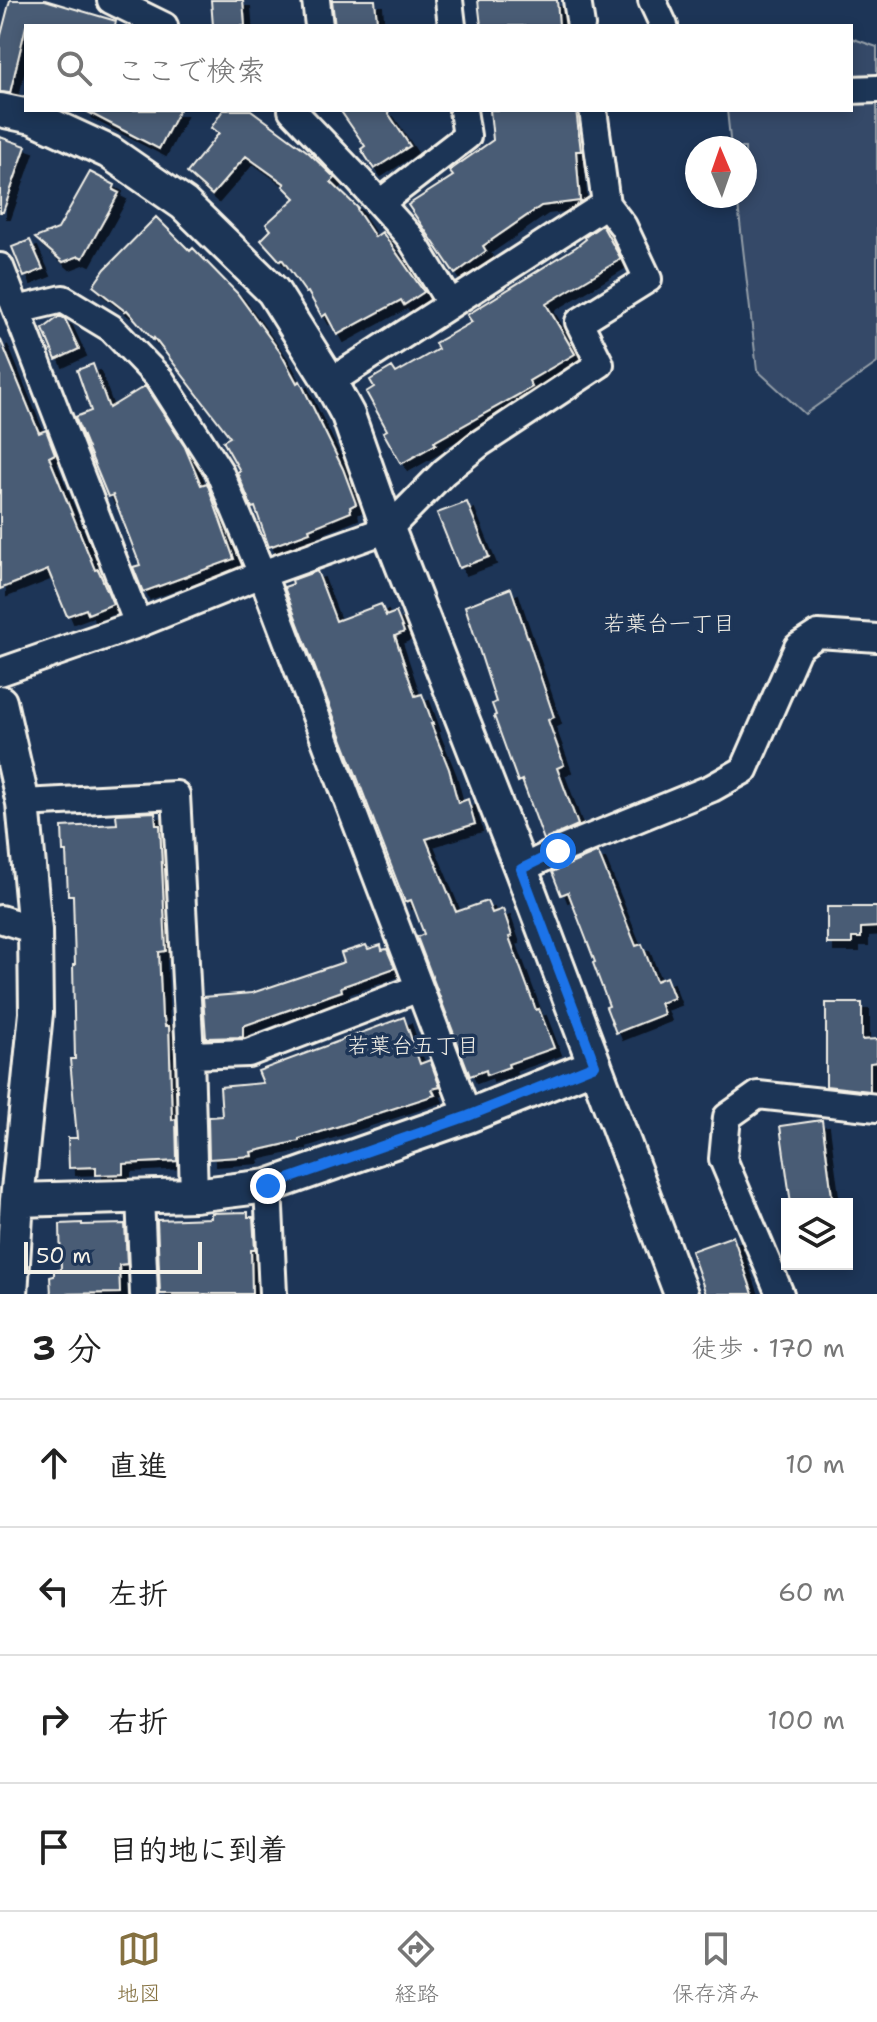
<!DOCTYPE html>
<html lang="ja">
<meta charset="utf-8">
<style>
body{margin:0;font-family:"Shantell Sans","Klee One",sans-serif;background:#f6f6f6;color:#222}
.controls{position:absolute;right:24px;bottom:24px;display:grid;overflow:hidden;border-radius:0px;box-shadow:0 4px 12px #0003}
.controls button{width:72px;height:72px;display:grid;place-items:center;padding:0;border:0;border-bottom:2px solid #e0e0e0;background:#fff;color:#222;font:40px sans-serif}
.compass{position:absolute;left:685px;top:136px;width:72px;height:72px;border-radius:50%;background:#fff;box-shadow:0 4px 12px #0003;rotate:358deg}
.scale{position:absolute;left:24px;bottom:20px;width:178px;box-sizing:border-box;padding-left:8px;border:4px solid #f4f1e8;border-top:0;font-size:22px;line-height:28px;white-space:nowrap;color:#f4f1e8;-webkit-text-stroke:6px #1d3557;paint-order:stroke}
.stop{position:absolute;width:24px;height:24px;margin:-18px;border:6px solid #1a73e8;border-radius:50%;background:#fff}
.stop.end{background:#1a73e8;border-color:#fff;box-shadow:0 2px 8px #0008}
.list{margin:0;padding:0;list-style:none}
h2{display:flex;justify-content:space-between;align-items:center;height:104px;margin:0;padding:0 32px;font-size:34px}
h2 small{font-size:26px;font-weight:400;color:#767676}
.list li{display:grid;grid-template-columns:52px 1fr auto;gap:24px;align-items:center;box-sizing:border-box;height:128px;padding:0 32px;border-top:2px solid #e0e0e0}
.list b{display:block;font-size:30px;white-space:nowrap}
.list em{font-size:26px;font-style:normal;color:#767676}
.icon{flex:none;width:44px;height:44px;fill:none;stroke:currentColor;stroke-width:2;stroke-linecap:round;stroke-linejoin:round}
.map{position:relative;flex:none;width:877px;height:1294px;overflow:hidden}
.search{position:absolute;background:#fff;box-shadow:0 4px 12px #0003;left:24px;right:24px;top:24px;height:88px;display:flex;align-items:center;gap:20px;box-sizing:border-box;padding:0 28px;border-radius:0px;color:#767676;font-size:30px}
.sheet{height:616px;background:#fff}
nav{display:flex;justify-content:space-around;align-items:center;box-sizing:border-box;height:112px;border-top:2px solid #e0e0e0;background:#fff;font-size:22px;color:#767676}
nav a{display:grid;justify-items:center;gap:4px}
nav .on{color:#857141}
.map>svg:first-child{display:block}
.green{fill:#354a67;stroke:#949ea8;stroke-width:2}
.building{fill:#485b74;stroke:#f4f1e8;stroke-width:2;filter:url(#shadow)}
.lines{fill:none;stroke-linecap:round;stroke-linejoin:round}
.minor-casing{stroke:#f4f1e8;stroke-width:32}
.tertiary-casing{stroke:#f4f1e8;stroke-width:38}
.minor{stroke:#1d3557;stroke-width:26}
.tertiary{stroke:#1d3557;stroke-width:32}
.route{stroke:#1a73e8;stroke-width:10}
.labels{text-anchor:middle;stroke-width:7;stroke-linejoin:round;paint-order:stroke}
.neighbourhood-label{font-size:22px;fill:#f4f1e8;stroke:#1d3557}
</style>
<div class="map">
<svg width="877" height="1294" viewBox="0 0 877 1294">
<defs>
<filter id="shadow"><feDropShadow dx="7" dy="7" stdDeviation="0" flood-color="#0009"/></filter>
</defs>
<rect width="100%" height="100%" fill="#1d3557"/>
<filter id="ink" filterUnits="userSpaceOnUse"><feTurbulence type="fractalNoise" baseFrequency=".0125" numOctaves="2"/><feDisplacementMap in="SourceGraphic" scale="16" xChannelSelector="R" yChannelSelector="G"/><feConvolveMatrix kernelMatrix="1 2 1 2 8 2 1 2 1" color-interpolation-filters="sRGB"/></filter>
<g filter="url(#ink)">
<path class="green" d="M851,38L877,47V363L805,414L757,370L737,196H745V148H731L727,110H851Z"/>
<path class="building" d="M10,0H45L116,21L115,26H26L10,93L0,92V39Z
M211,0H243L245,26H213Z
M332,0H375L377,22L335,26Z
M478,0H557L559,26H481Z
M84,110H179L159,149Z
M223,110H251L308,152L335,178L331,182L358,208L357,210L375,237L382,232L424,292L404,305L401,300L337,335L326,314L322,317L308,292L306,293L282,259L280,261L261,240L271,230L266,224L295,198L283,186L285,184L246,156L212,195L187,173L219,133L211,128Z
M340,110H386L410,146L374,169L361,149L365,146Z
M490,110H576L581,151H576L580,201L541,206L483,246L486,251L455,274L408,205L453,176L449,171L493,140Z
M0,137L26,146L3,212H0Z
M90,172L115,185L113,190L119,193L83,258L79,256L63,262L35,238L58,229Z
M156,217L190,251L193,248L237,293L280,352L297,383L300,381L343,469L356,504L350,507L351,512L309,529L310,532L269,547L255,507L252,508L237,472L240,471L223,441L230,437L154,338L153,340L127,310L125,311L93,286L105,269Z
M602,225L621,259L546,304L575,354L529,381L532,387L434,442L436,444L401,464L383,432L387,430L366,392L374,387L370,380L392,367L396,373L438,349L435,343L472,322L467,315L576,247L586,239L585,237Z
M30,240L43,269L24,277L12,247Z
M60,316L65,319L79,349L56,360L43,329Z
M0,338L39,433L46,430L55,454L49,457L95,570L98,569L113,604L88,614L86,609L67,616L48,570L0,589Z
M93,364L109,408L145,386L185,447L201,485L207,483L234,559L143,592L133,567L140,565L113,495L108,497L75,417L91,411L77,370Z
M467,502L489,557L459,568L437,513Z
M317,571L336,621L381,604L386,616L396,612L404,632L395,636L415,696L422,694L433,724H431L449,769L458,803L468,799L475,824L426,839L456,912L487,901L492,913L503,909L512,936L509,937L536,1010L539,1009L554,1048L508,1064L509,1067L487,1075L486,1070L470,1076L417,937L424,934L411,900L405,902L284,587L293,584L292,580Z
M511,588L554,717L548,720L564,765L557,768L578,825L544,840L522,780L518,782L494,716L496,715L492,704L496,702L465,606Z
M155,812L156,825H160L166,951L159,952L162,1018H164L165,1026H169L172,1120L176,1119L177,1161L123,1164V1174L96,1175V1167L69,1168L68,1138H77L70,1059H75L73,965H75L73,895H68L66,852H63L62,827L117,824L116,814Z
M598,852L636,946L642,944L656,981L666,977L674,998L660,1003L664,1014L616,1033L606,1007L609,1006L593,963L595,962L568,892L561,895L552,872Z
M827,907H877V927L861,928V938H852V944H827Z
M366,945L368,949L381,945L382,950L387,949L395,968L341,987L342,991L243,1026V1037L206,1038L203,997L252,993L344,962L341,953Z
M826,1003H862V1040L877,1039V1062L870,1063V1091L826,1086Z
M404,1017L420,1064L430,1060L440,1087L432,1089L435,1095L299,1139V1141L251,1152L252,1156L209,1159L208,1117L222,1116L220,1087L263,1083L258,1071Z
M822,1120L833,1204H791L780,1126Z
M248,1212V1217H253L255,1250H251L252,1294H160L157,1220L211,1218V1213Z
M82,1223V1225L125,1224L127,1264L119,1265L120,1293L51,1294L50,1277L54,1276V1270H61L60,1224Z
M733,1236L753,1294H706L691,1251Z"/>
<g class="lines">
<defs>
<path id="minor" d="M111,0L164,26
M316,0L319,26
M449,0L452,26
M577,0L581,26
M652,0L664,26
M851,90L877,89
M292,110L358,179L410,237L450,303
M380,203L467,136L463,110
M0,267L138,624
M17,310L63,299L111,328L161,380L219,471L262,574L468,1116
M330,382L606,204
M0,672L138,624L262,574L388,529L444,472L479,444L600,364L579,322L648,279L623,226L606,204L593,110
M23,803L176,795L190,1055L194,1195
M521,869L558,851L712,788L744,770L798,647L818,634L877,638
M0,919L35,930
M190,1055L248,1053L419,988
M268,1186L273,1294
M140,1196L144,1294
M780,1294L723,1159L727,1117L758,1095L877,1108"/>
<path id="tertiary" d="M0,110L33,117L109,152L184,204L273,291L330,382L348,415L388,529L521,869L681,1294
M0,702L23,803L35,930L36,1013L17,1200L11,1294
M17,1200L194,1195L268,1186L468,1116L595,1065"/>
</defs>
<use href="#minor" class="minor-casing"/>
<use href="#tertiary" class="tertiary-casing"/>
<use href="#minor" class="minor"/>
<use href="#tertiary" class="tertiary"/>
</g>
</g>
<g class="lines" filter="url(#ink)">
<path class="route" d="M268,1186L468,1116L595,1065L521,869L558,851"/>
</g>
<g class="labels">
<g class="neighbourhood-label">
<text x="669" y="631">若葉台一丁目</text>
<text x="413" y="1053">若葉台五丁目</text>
</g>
</g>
</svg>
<div class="controls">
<button><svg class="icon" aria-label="layers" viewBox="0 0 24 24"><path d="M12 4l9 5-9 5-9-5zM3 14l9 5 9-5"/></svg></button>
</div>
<svg class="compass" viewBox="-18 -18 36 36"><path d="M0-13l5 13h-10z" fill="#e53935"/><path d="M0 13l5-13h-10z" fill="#767676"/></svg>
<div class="scale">50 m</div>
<div class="stop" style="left:558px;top:851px"></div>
<div class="stop end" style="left:268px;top:1186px"></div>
<div class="search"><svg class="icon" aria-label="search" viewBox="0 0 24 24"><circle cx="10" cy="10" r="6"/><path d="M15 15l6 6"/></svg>ここで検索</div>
</div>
<section class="sheet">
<h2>3 分<small>徒歩 · 170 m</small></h2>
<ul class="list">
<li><svg class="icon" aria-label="ahead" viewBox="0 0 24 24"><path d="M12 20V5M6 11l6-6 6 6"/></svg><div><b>直進</b></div><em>10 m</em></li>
<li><svg class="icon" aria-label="left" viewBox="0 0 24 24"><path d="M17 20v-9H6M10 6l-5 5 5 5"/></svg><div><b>左折</b></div><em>60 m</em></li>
<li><svg class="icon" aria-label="right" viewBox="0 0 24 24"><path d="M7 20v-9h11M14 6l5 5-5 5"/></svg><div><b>右折</b></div><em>100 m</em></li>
<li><svg class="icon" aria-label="arrive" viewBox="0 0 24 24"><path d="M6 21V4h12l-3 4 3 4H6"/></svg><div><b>目的地に到着</b></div></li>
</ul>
</section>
<nav>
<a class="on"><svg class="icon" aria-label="map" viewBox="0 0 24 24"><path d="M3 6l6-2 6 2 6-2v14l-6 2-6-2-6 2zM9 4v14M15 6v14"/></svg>地図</a>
<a><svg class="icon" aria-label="directions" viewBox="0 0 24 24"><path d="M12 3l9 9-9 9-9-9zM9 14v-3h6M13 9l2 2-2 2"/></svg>経路</a>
<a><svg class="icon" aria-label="saved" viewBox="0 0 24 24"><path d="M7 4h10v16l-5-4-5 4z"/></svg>保存済み</a>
</nav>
